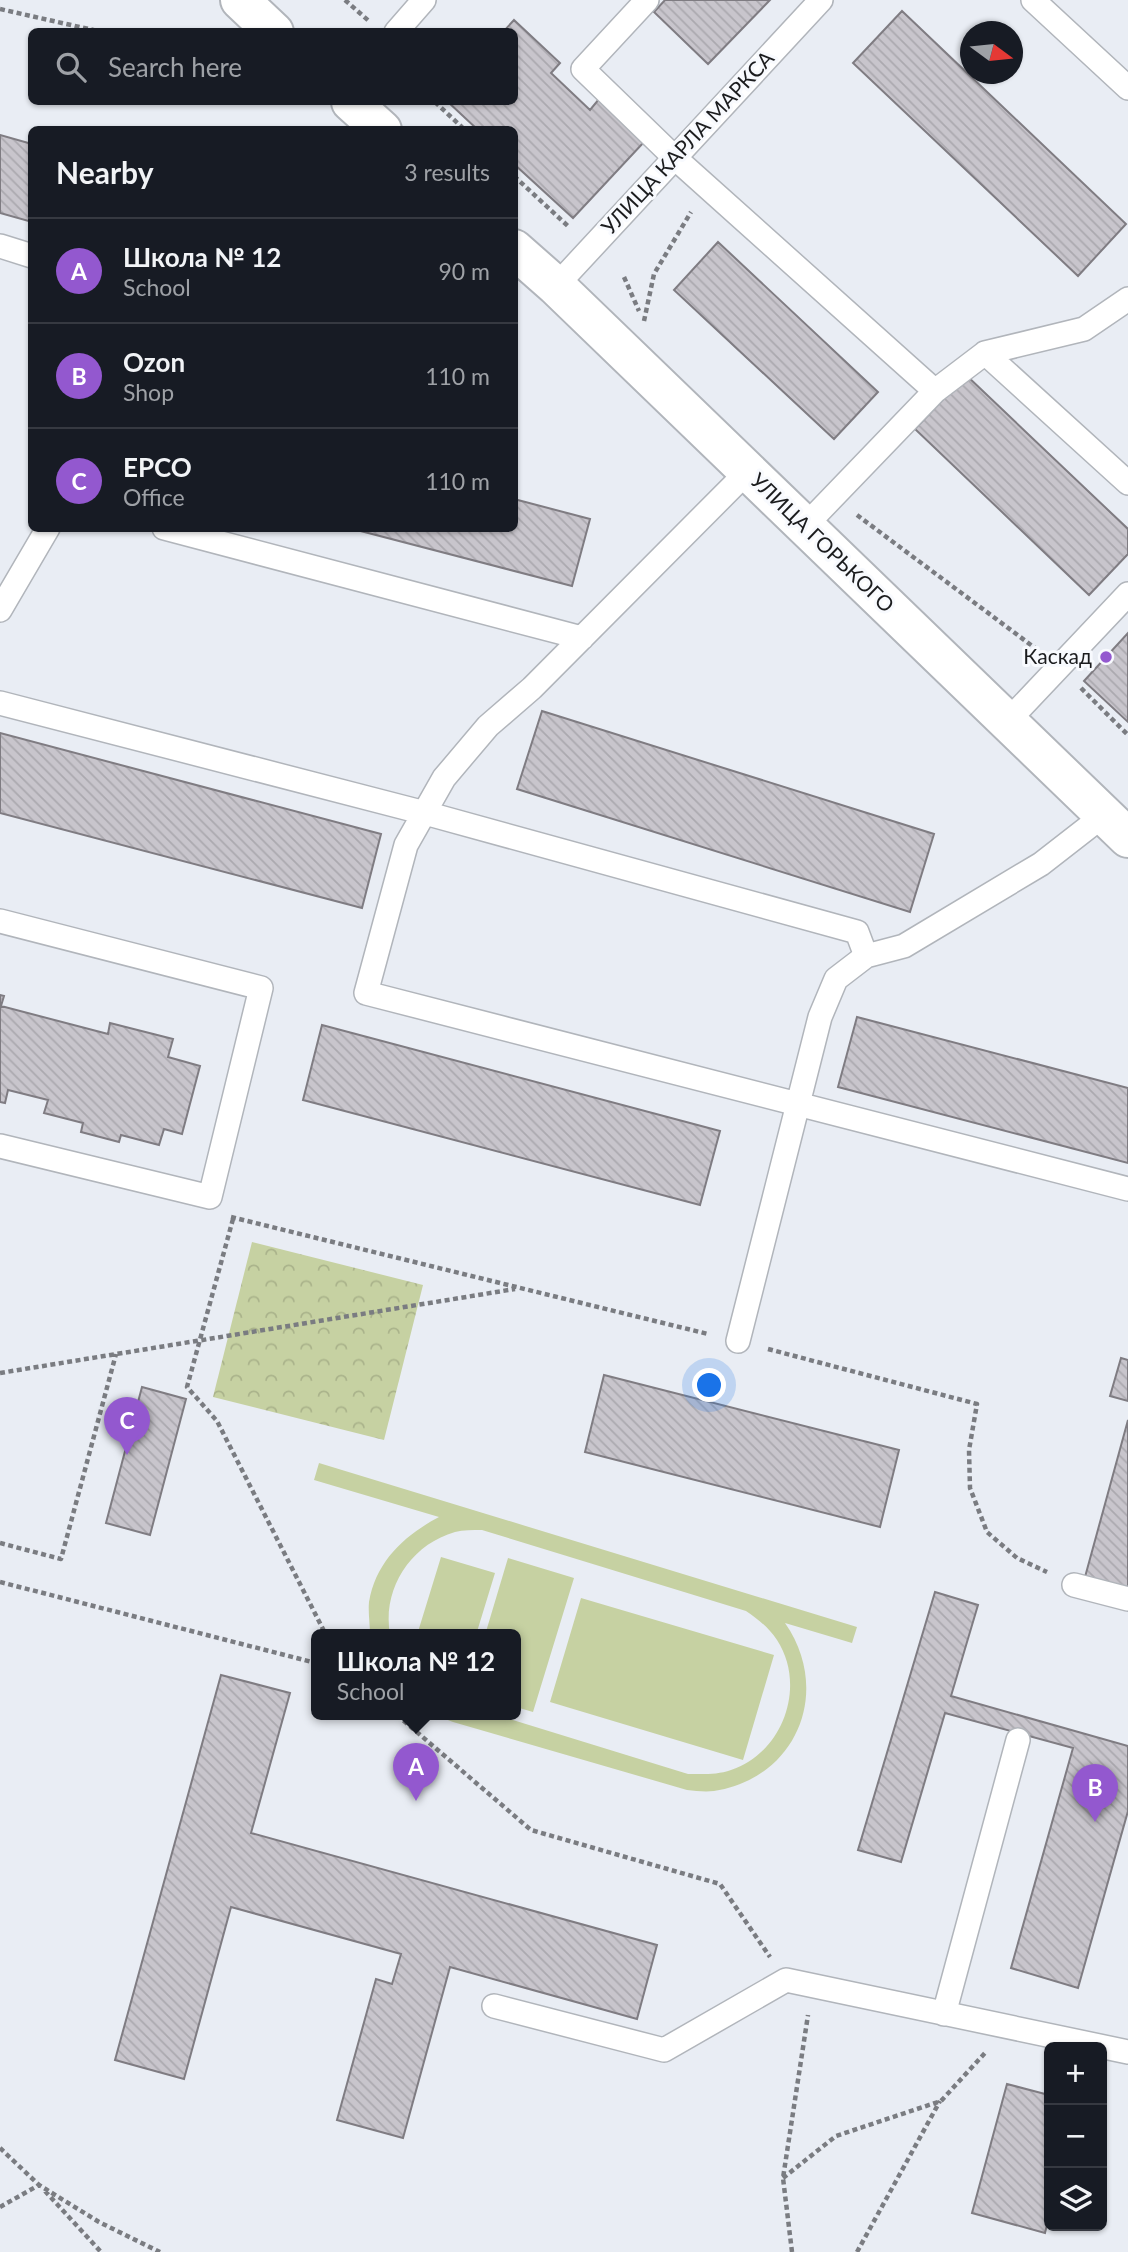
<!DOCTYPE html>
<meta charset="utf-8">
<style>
body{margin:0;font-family:Lato,sans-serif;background:#242831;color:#f1f3f6}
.controls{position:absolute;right:21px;bottom:21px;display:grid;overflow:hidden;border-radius:10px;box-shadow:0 2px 5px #0004}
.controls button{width:63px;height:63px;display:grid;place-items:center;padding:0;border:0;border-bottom:2px solid #363941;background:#171b24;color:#f1f3f6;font:35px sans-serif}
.compass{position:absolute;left:960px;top:21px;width:63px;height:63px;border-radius:50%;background:#171b24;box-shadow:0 2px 5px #0004;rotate:105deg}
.you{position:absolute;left:710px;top:1386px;width:24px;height:24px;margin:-18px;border:5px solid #fff;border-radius:50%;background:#1a73e8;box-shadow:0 0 0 10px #1a73e833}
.badge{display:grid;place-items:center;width:46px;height:46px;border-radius:50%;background:#9358cf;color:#fff;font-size:23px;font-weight:700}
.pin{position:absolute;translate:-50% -58px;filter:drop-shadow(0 2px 4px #0008)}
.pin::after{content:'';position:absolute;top:37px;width:24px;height:21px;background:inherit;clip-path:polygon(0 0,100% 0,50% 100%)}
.popup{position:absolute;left:311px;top:1629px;width:210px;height:91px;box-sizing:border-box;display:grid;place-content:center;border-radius:10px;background:#171b24;filter:drop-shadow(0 2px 5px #0005);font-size:23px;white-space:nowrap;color:#9ea1a6}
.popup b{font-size:26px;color:#f1f3f6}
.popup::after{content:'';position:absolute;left:50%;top:100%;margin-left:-14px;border:14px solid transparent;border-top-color:#171b24}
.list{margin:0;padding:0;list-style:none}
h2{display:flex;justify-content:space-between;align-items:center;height:91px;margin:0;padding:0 28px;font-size:30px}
h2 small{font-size:23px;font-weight:400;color:#9ea1a6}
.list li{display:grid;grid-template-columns:46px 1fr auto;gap:21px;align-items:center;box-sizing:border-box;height:105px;padding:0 28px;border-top:2px solid #363941}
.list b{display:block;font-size:26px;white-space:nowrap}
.list p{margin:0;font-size:23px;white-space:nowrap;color:#9ea1a6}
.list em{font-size:23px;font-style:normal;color:#9ea1a6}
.icon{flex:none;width:38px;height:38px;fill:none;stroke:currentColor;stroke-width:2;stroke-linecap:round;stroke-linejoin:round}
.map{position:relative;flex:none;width:1128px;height:2252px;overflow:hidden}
.search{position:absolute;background:#171b24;box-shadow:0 2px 5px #0004;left:28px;top:28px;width:490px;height:77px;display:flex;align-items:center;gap:18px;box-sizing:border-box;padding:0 24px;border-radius:10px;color:#9ea1a6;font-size:26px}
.panel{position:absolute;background:#171b24;box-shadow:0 2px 5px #0004;left:28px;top:126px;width:490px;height:406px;border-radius:10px}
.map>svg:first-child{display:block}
.park{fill:url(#park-crowns)}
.pitch{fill:#c6d1a2}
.building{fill:url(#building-back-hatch);stroke:#7f7c82;stroke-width:2}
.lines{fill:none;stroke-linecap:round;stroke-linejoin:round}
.lane-casing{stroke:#b1b5bb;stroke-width:26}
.secondary-casing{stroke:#b1b5bb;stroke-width:42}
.path{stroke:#7a7c81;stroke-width:4.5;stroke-dasharray:5 3.5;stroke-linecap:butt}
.lane{stroke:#fff;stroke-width:23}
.secondary{stroke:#fff;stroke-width:38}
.poi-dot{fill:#9358cf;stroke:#f8fafe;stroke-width:2.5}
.labels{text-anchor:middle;stroke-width:6;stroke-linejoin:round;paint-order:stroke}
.street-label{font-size:21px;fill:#1b1c1e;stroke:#f8fafe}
.poi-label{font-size:21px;fill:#1b1c1e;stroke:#f8fafe;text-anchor:end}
</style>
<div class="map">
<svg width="1128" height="2252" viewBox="0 0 1128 2252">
<defs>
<pattern id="park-crowns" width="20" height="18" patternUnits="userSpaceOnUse" patternTransform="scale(1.75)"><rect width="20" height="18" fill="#c6d1a2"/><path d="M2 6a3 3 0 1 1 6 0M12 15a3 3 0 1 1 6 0" fill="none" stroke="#aab38b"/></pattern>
<pattern id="building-back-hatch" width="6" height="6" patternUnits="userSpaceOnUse" patternTransform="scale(1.75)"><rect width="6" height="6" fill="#c8c5cc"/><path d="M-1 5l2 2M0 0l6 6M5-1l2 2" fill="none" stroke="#aba9af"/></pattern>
</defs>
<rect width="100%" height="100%" fill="#e9edf4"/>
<path class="park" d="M252,1242L423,1285L384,1440L213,1397Z"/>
<path class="pitch" d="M319,1463L857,1627L852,1643L785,1623C832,1690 798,1778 714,1791C705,1792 696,1791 687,1790L453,1722L435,1715H497L688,1774C703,1774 717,1775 731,1770C783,1753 807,1686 777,1640C769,1628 758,1619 746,1611L482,1530C473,1530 463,1530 455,1532C410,1545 382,1589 390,1635H370C370,1624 368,1612 369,1602C376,1561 405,1535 439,1517L314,1480Z
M441,1557L495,1573L476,1635H417Z
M508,1558L574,1578L533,1712L516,1707V1635H485Z
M581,1598L774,1655L743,1760L550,1702Z"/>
<path class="building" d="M665,0H770L708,64L654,12Z
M902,11L1126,224L1078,276L853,63Z
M514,20L560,63L551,73L590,110L599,99L644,142L573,218L514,164V130H478L448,102H514V32H503Z
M0,135L32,144V222L0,213Z
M718,242L878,392L834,439L674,290Z
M966,375L1128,529V554L1089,595L915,429Z
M514,499L590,519L572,586L349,528H514Z
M1128,633V722L1084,681Z
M542,711L934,834L910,912L517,789Z
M0,733L381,834L362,908L0,813Z
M0,995L4,996L1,1006L108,1034L110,1023L173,1039L168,1057L200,1066L182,1134L164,1129L159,1145L121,1135L119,1142L81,1132L83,1123L44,1113L48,1100L8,1090L5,1103L0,1102Z
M857,1017L1128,1088V1163L838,1087Z
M322,1025L720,1131L700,1205L303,1100Z
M1121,1358L1128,1360V1401L1110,1396Z
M604,1375L899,1450L880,1527L585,1452Z
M142,1387L186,1399L150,1535L106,1523Z
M1128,1420V1589L1085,1577Z
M935,1592L978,1605L951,1696L1128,1746V1811L1078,1988L1011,1968L1073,1748L945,1713L901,1862L858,1850Z
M221,1675L290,1693L251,1833L657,1945L637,2019L450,1967L403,2138L337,2120L376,1979L392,1984L401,1954L231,1907L184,2079L115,2060Z
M1007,2084L1049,2095V2216L1045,2233L972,2213Z"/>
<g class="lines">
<defs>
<path id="lane" d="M647,0L583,69L675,158L935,391L985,353L1128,483
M1033,0L1128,88
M396,32L424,0
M0,246L32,256
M556,286L821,0
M985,353L1084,329L1128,299
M747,472L532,688L488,726L444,778L406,845L366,993L1128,1189
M805,526L935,391
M164,528L582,638
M0,610L48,528
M0,703L425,813L857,932L866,956
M1007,722L1128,594
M0,921L261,988L210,1197L0,1146
M738,1341L820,1017L836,979L866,956L904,946L1041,864L1104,815
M1074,1585L1128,1599
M494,2006L664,2050L786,1980L1128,2052
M944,2014L1018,1740"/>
<path id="secondary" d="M240,0L274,32
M351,102L382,130
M514,249L556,286L1128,838"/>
</defs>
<use href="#lane" class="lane-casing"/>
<use href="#secondary" class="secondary-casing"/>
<path class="path" d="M345,0L370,22
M0,9L102,32
M435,102L465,130
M514,176L570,228
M624,277L639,311
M644,321L654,274L691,212
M857,515L1035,648
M1081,688L1128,735
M231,1217L708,1334
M233,1219L187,1387L217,1421L326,1635
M768,1349L977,1404L969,1450L970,1488L987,1532L1017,1558L1047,1572
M0,1373L515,1289
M0,1543L61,1559L116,1354
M0,1582L316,1663
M397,1715L531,1830L720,1884L770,1957
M0,2148L39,2185
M783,2178L836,2136L941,2101L985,2053
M45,2191L101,2252
M0,2207L39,2185L99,2222L160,2252
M792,2252L783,2178L808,2015
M857,2252L940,2101"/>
<use href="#lane" class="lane"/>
<use href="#secondary" class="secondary"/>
</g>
<circle class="poi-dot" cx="1106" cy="657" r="7"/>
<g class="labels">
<g class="street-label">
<text transform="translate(688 143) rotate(-47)" y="7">УЛИЦА КАРЛА МАРКСА</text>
<text transform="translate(822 543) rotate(44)" y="7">УЛИЦА ГОРЬКОГО</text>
</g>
<g class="poi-label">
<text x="1092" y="664">Каскад</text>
</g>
</g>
</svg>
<div class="controls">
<button>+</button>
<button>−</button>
<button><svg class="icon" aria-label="layers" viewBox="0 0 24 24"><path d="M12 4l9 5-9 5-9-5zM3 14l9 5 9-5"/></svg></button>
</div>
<svg class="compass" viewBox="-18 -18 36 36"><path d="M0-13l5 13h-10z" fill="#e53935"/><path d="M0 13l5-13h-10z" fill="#9ea1a6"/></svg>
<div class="you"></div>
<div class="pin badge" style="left:416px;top:1801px">A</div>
<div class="popup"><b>Школа № 12</b>School</div>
<div class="pin badge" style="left:1095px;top:1822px">B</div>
<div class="pin badge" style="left:127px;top:1455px">C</div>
<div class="search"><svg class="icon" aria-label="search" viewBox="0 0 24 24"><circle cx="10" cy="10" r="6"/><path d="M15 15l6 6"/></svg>Search here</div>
<section class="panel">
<h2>Nearby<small>3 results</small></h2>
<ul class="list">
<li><span class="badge">A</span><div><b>Школа № 12</b><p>School</p></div><em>90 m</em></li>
<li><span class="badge">B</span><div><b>Ozon</b><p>Shop</p></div><em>110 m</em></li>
<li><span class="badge">C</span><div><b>ЕРСО</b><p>Office</p></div><em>110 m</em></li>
</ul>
</section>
</div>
